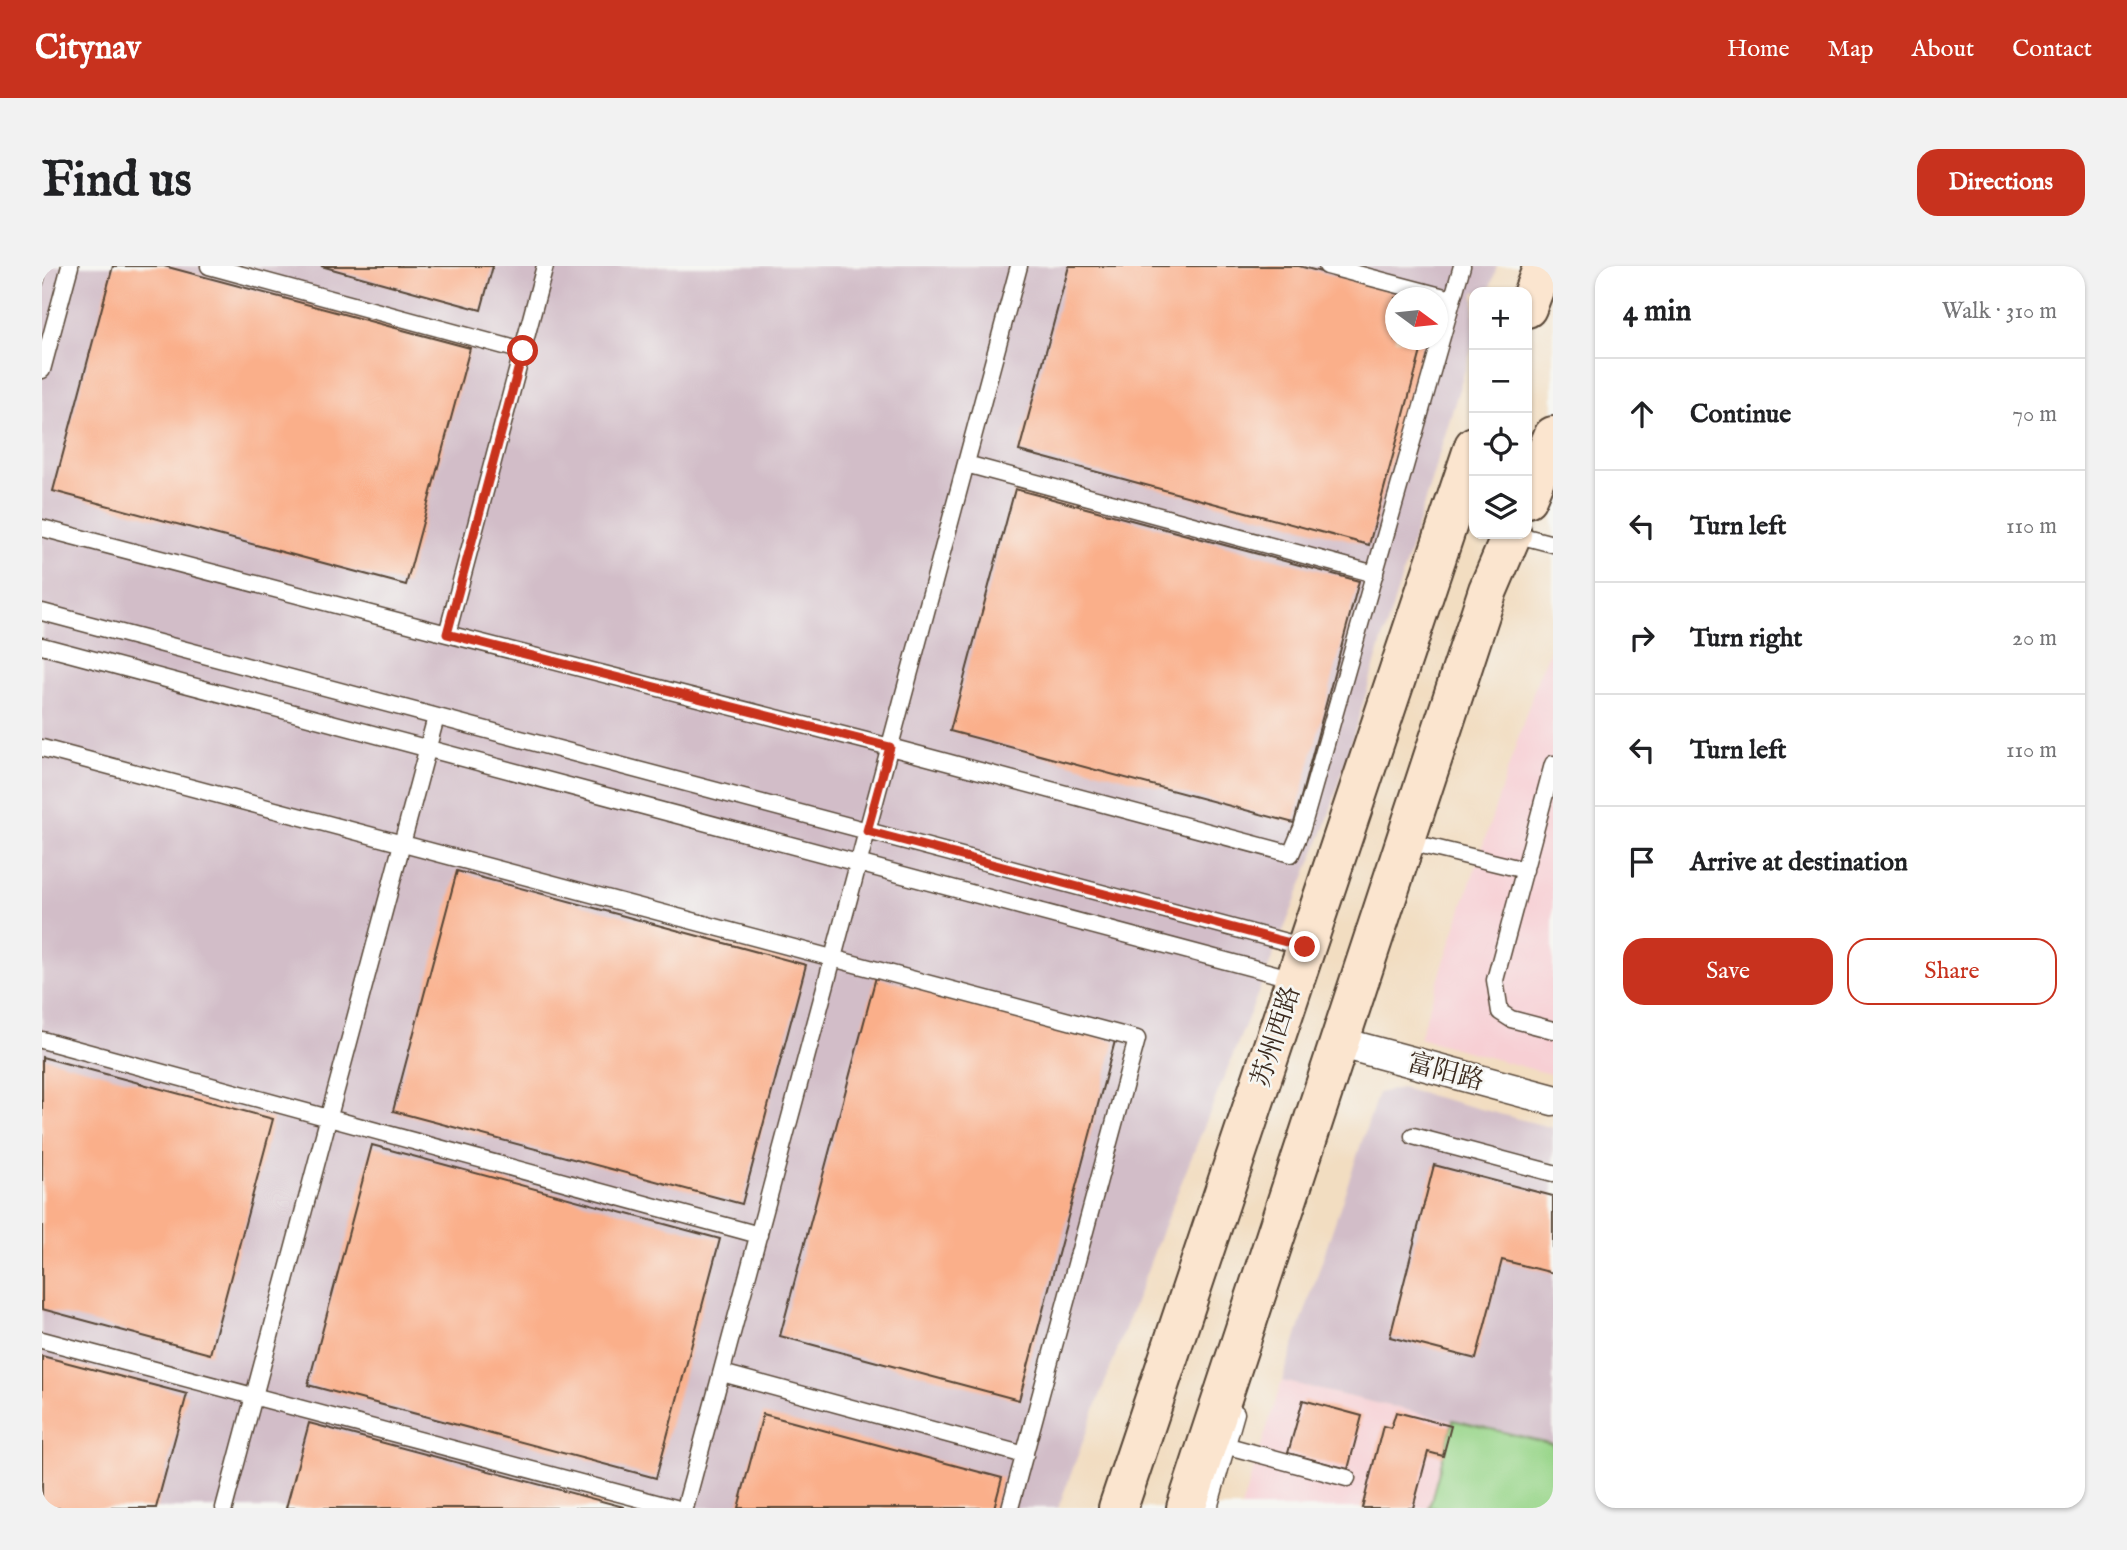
<!DOCTYPE html>
<meta charset="utf-8">
<style>
body{margin:0;font-family:"IM FELL English","Noto Serif SC",serif;background:#f2f2f2;color:#202124}
.controls{position:absolute;right:21px;top:21px;display:grid;overflow:hidden;border-radius:14px;box-shadow:0 2px 5px #0004}
.controls button{width:63px;height:63px;display:grid;place-items:center;padding:0;border:0;border-bottom:2px solid #e0e0e0;background:#fff;color:#202124;font:35px sans-serif}
.compass{position:absolute;left:1343px;top:21px;width:63px;height:63px;border-radius:50%;background:#fff;box-shadow:0 2px 5px #0004;rotate:105deg}
.stop{position:absolute;width:21px;height:21px;margin:-16px;border:5px solid #c8321e;border-radius:50%;background:#fff}
.stop.end{background:#c8321e;border-color:#fff;box-shadow:0 2px 7px #0008}
.list{margin:0;padding:0;list-style:none}
h2{display:flex;justify-content:space-between;align-items:center;height:91px;margin:0;padding:0 28px;font-size:30px}
h2 small{font-size:23px;font-weight:400;color:#757577}
.list li{display:grid;grid-template-columns:46px 1fr auto;gap:21px;align-items:center;box-sizing:border-box;height:112px;padding:0 28px;border-top:2px solid #e0e0e0}
.list b{display:block;font-size:26px;white-space:nowrap}
.list em{font-size:23px;font-style:normal;color:#757577}
.actions{display:flex;gap:14px;padding:21px 28px}
.actions a{flex:1;padding:16px 0;border:2px solid #c8321e;border-radius:21px;text-align:center;font-size:24px;color:#c8321e}
.actions .main{background:#c8321e;color:#fff}
.icon{flex:none;width:38px;height:38px;fill:none;stroke:currentColor;stroke-width:2;stroke-linecap:round;stroke-linejoin:round}
.map{position:relative;flex:none;width:1511px;height:1242px;overflow:hidden;border-radius:21px}
header{display:flex;align-items:center;gap:42px;box-sizing:border-box;height:98px;padding:0 35px;background:#c8321e;color:#fff}
header strong{font-size:33px}
nav{display:flex;gap:38px;margin-inline-start:auto;font-size:24px}
.intro{display:flex;align-items:center;justify-content:space-between;box-sizing:border-box;height:168px;padding:0 42px}
h1{margin:0;font-size:49px}
.button{padding:18px 32px;border-radius:21px;background:#c8321e;color:#fff;font-size:24px;font-weight:700}
main{display:flex;gap:42px;padding:0 42px}
aside{flex:1;background:#fff;border-radius:21px;box-shadow:0 2px 5px #0004}
.map>svg:first-child{display:block}
.built{fill:#f7cfd4}
.industrial{fill:#d2bdc8;fill-rule:evenodd}
.grass{fill:#99d68a;stroke:#6a8054;stroke-width:2}
.building{fill:#faaf8a}
.lines{fill:none;stroke-linecap:round;stroke-linejoin:round}
.lane-casing{stroke:#564536;stroke-width:19}
.street-casing{stroke:#564536;stroke-width:33}
.secondary-casing{stroke:#564536;stroke-width:42}
.lane{stroke:#fff;stroke-width:16}
.street{stroke:#fff;stroke-width:30}
.secondary{stroke:#fbe5cf;stroke-width:38}
.route{stroke:#c8321e;stroke-width:9}
.labels{text-anchor:middle;stroke-width:5;stroke-linejoin:round;paint-order:stroke}
.street-label{font-size:26px;fill:#3b2a1e;stroke:#f6f6f2}
</style>
<header>
<strong>Citynav</strong>
<nav><a>Home</a><a>Map</a><a>About</a><a>Contact</a></nav>
</header>
<div class="intro"><h1>Find us</h1><a class="button">Directions</a></div>
<main>
<div class="map">
<svg width="1511" height="1242" viewBox="0 0 1511 1242">
<rect width="100%" height="100%" fill="#f6f6f2"/>
<filter id="ink" filterUnits="userSpaceOnUse"><feTurbulence type="fractalNoise" baseFrequency=".0143" numOctaves="2"/><feDisplacementMap in="SourceGraphic" scale="14" xChannelSelector="R" yChannelSelector="G"/><feConvolveMatrix kernelMatrix="1 2 1 2 8 2 1 2 1" color-interpolation-filters="sRGB"/></filter>
<filter id="wash" filterUnits="userSpaceOnUse"><feTurbulence type="fractalNoise" baseFrequency=".00686" numOctaves="4" result="noise"/><feDisplacementMap in="SourceGraphic" scale="28" xChannelSelector="R" yChannelSelector="G"/><feGaussianBlur stdDeviation="1.57" result="paint"/><feColorMatrix in="noise" values="0 0 0 0 0 0 0 0 0 0 0 0 0 0 0 0 0 1.4 0 .05"/><feComposite in="paint" operator="in"/></filter>
<g filter="url(#wash)">
<rect width="100%" height="100%" fill="#f2ddc1"/>
<path class="built" d="M1511,378V809L1377,772L1497,409Z
M1240,1115L1511,1178V1242H1199Z"/>
<path class="industrial" d="M0,0H1455L1447,26H1432V74L1284,559L1121,962L1016,1242H0ZM1353,32H1395V74H1353Z
M1359,822L1511,862V1178L1240,1115L1336,827Z"/>
<path class="grass" d="M1411,1154L1511,1178V1242H1387Z"/>
<g id="blocks">
<path class="building" d="M0,0H6L1,19H0Z
M71,0H122L428,82L364,319L11,225Z
M279,0H451L439,44Z
M1027,0H1257L1371,31L1353,32V74H1382L1327,279L977,185Z
M973,223L1317,315L1252,557L908,465Z
M415,605L764,699L700,938L351,845Z
M834,711L1073,775L977,1134L738,1070Z
M0,791L231,853L168,1088L0,1043Z
M330,879L678,973L614,1212L266,1119Z
M1392,899L1511,930V1007L1460,994L1434,1093L1348,1071Z
M0,1090L145,1128L114,1242H0Z
M1261,1134L1320,1150L1306,1203L1246,1187Z
M1354,1146L1409,1160L1401,1190L1386,1186L1371,1242H1320L1341,1160L1349,1162Z
M721,1148L960,1212L952,1242H696Z
M267,1157L582,1241V1242H244Z"/>
</g>
</g>
<g filter="url(#ink)">
<use href="#blocks" fill-opacity="0" stroke="#564536" stroke-width="2"/>
<g class="lines">
<defs>
<path id="lane" d="M167,0L481,85
M1285,0L1410,33
M0,104L28,0
M924,198L1333,308
M0,262L405,368L503,0
M1472,268L1511,278
M0,346L1263,681
M405,368L848,481L1249,588L1260,562L1420,0
M0,380L1252,713
M0,482L1095,773L968,1242
M1511,498L1453,714L1458,746L1469,753L1511,764
M1363,575L1483,604
M0,774L717,969
M1371,870L1511,907
M0,1074L633,1242
M680,1107L983,1189
M1186,1180L1305,1212
M182,1242L394,451
M643,1242L977,0
M1167,1242L1194,1147"/>
<path id="street" d="M1296,776L1511,834"/>
<path id="secondary" d="M1485,42L1501,0
M1485,232L1511,170
M1076,1242L1432,180
M1144,1242L1446,324L1470,268"/>
</defs>
<use href="#lane" class="lane-casing"/>
<use href="#street" class="street-casing"/>
<use href="#secondary" class="secondary-casing"/>
<use href="#lane" class="lane"/>
<use href="#street" class="street"/>
<use href="#secondary" class="secondary"/>
</g>
</g>
<g class="lines" filter="url(#ink)">
<path class="route" d="M481,85L405,368L848,481L825,565L1263,681"/>
</g>
<g class="labels">
<g class="street-label">
<text transform="translate(1233 770) rotate(-72)" y="9">苏州西路</text>
<text transform="translate(1404 805) rotate(15)" y="9">富阳路</text>
</g>
</g>
</svg>
<div class="controls">
<button>+</button>
<button>−</button>
<button><svg class="icon" aria-label="locate" viewBox="0 0 24 24"><circle cx="12" cy="12" r="6"/><path d="M12 2v4M12 18v4M2 12h4M18 12h4"/></svg></button>
<button><svg class="icon" aria-label="layers" viewBox="0 0 24 24"><path d="M12 4l9 5-9 5-9-5zM3 14l9 5 9-5"/></svg></button>
</div>
<svg class="compass" viewBox="-18 -18 36 36"><path d="M0-13l5 13h-10z" fill="#e53935"/><path d="M0 13l5-13h-10z" fill="#757577"/></svg>
<div class="stop" style="left:481px;top:85px"></div>
<div class="stop end" style="left:1263px;top:681px"></div>
</div>
<aside>
<h2>4 min<small>Walk · 310 m</small></h2>
<ul class="list">
<li><svg class="icon" aria-label="ahead" viewBox="0 0 24 24"><path d="M12 20V5M6 11l6-6 6 6"/></svg><div><b>Continue</b></div><em>70 m</em></li>
<li><svg class="icon" aria-label="left" viewBox="0 0 24 24"><path d="M17 20v-9H6M10 6l-5 5 5 5"/></svg><div><b>Turn left</b></div><em>110 m</em></li>
<li><svg class="icon" aria-label="right" viewBox="0 0 24 24"><path d="M7 20v-9h11M14 6l5 5-5 5"/></svg><div><b>Turn right</b></div><em>20 m</em></li>
<li><svg class="icon" aria-label="left" viewBox="0 0 24 24"><path d="M17 20v-9H6M10 6l-5 5 5 5"/></svg><div><b>Turn left</b></div><em>110 m</em></li>
<li><svg class="icon" aria-label="arrive" viewBox="0 0 24 24"><path d="M6 21V4h12l-3 4 3 4H6"/></svg><div><b>Arrive at destination</b></div></li>
</ul>
<div class="actions"><a class="main">Save</a><a>Share</a></div>
</aside>
</main>
